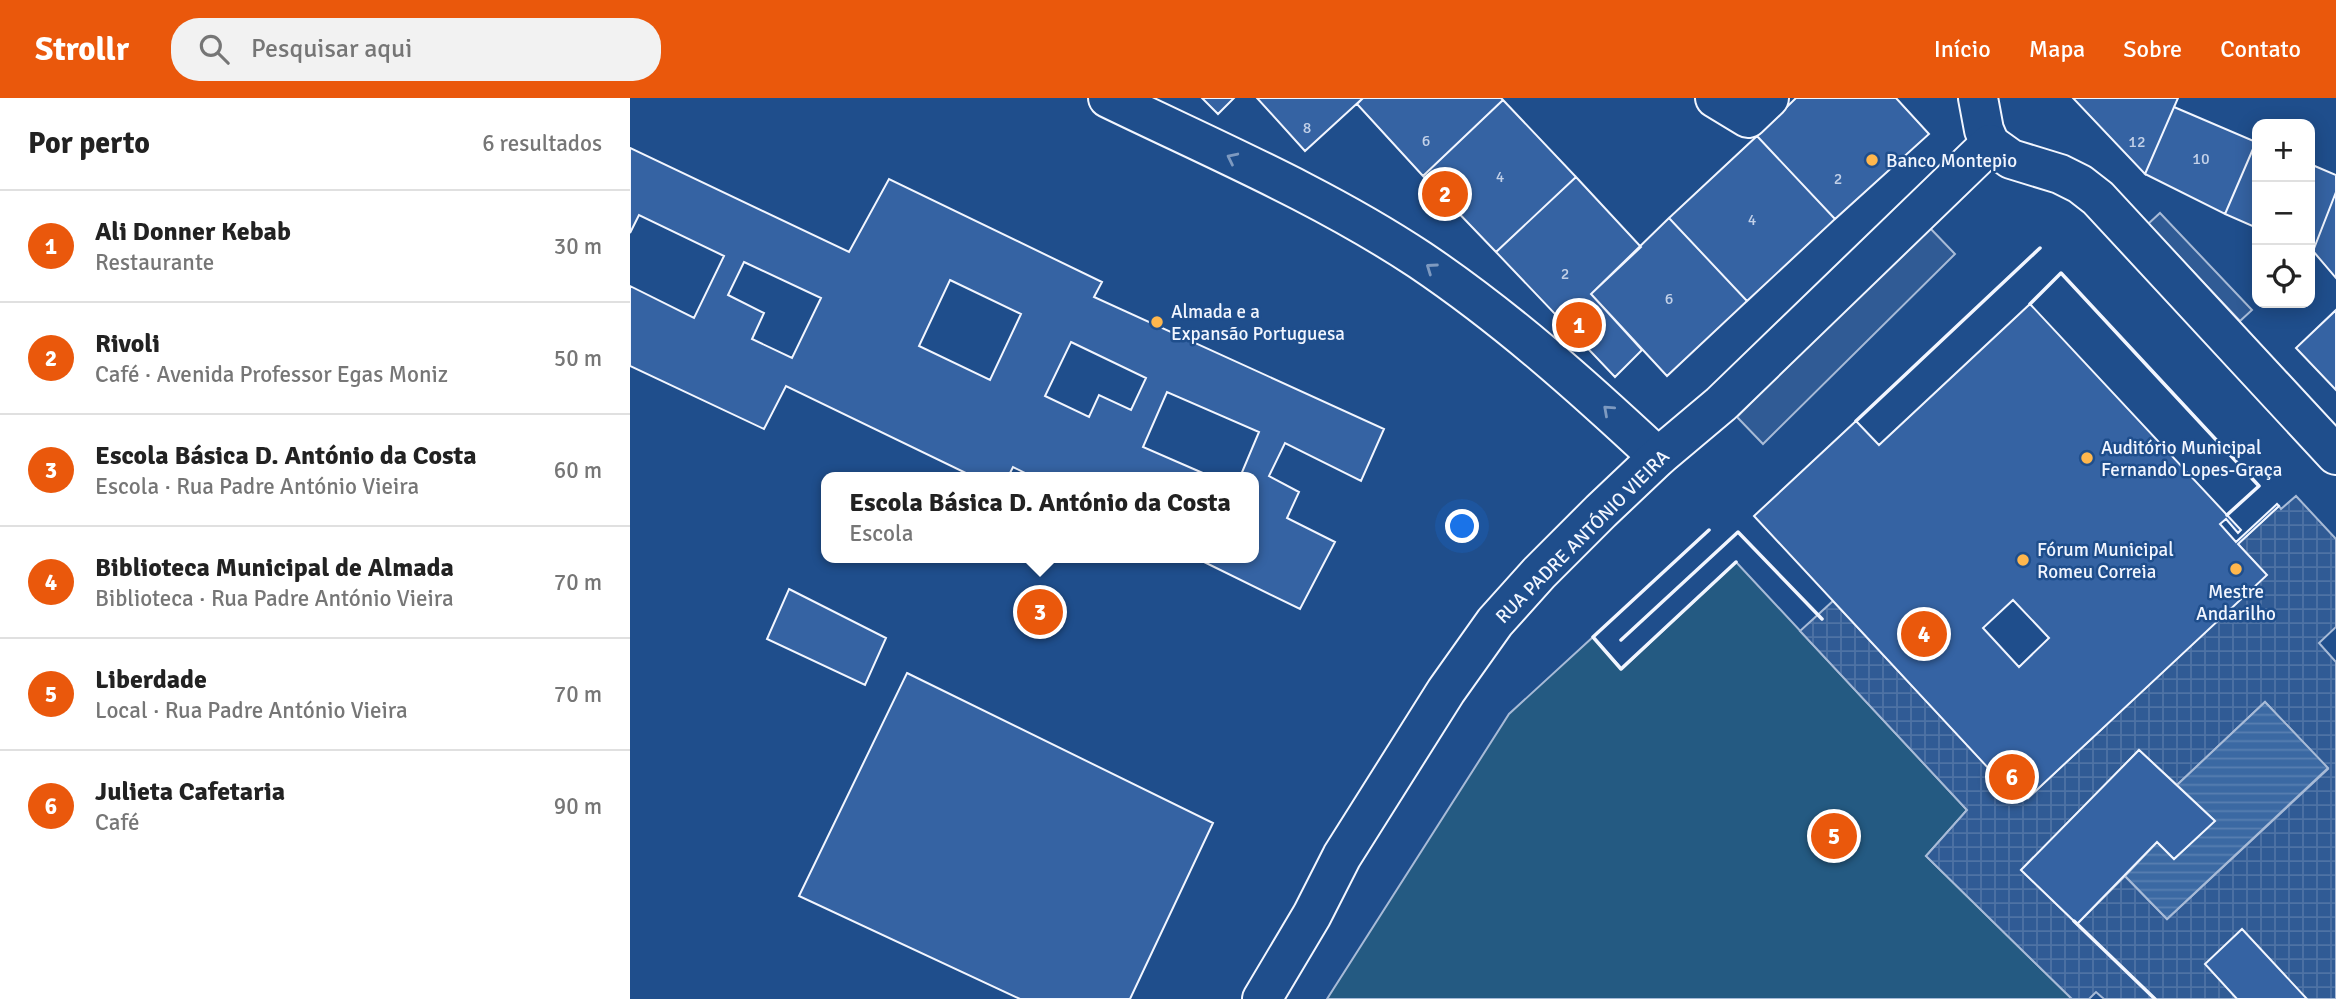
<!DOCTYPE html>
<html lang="pt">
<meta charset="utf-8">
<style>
body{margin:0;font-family:Signika,sans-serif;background:#f2f2f2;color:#222}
.controls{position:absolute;right:21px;top:21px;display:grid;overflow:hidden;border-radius:14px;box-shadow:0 4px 18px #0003}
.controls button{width:63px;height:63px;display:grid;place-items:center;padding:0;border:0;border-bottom:2px solid #e0e0e0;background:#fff;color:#222;font:35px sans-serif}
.you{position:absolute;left:833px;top:429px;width:24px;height:24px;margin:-18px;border:5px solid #fff;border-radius:50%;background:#1a73e8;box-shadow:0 0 0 10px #1a73e833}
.badge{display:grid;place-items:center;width:46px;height:46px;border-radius:50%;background:#ea580c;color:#fff;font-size:23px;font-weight:700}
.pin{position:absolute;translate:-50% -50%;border:4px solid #fff;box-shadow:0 2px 7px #0006}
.popup{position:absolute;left:191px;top:374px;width:438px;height:91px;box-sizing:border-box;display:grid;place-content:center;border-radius:14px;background:#fff;filter:drop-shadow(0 2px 5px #0005);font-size:23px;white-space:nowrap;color:#767676}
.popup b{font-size:26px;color:#222}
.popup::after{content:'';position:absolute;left:50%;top:100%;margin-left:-14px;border:14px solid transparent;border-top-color:#fff}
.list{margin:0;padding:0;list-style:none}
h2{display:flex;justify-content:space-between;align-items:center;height:91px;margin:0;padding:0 28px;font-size:30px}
h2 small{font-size:23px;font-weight:400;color:#767676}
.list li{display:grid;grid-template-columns:46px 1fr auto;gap:21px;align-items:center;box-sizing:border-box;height:112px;padding:0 28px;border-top:2px solid #e0e0e0}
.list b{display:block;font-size:26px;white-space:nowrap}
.list p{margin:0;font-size:23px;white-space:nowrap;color:#767676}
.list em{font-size:23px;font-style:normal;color:#767676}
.icon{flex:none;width:38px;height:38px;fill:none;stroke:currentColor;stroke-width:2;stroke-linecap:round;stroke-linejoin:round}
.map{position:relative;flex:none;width:1706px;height:901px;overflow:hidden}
header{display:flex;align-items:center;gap:42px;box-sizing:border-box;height:98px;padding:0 35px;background:#ea580c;color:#fff}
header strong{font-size:33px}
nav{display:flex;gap:38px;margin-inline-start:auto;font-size:24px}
.search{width:490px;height:63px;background:#f2f2f2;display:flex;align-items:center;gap:18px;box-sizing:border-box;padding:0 24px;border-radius:28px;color:#767676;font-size:26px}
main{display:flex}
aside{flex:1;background:#fff}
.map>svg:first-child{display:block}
.park{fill:#245a82;stroke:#a8bbd7;stroke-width:2}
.parking{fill:#305b95;stroke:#a8bbd7;stroke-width:2}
.plaza{fill:url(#plaza-grid);stroke:#a8bbd7;stroke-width:2;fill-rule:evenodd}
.water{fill:url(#water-rules);stroke:#a8bbd7;stroke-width:2}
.building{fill:#3563a3;stroke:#f2f6ff;stroke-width:2;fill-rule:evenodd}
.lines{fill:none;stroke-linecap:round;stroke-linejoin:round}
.minor-casing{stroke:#f2f6ff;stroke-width:42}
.tertiary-casing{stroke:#f2f6ff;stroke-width:42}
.minor{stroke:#1f4e8c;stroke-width:38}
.tertiary{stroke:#1f4e8c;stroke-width:38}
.wall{stroke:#f2f6ff;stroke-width:3.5}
.oneway{stroke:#7e9ac0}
.poi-dot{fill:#ffb74d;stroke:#1f4e8c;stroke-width:2.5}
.labels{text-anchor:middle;stroke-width:5;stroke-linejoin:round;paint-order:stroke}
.number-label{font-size:16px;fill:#c3d1e8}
.poi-label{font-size:19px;fill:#f2f6ff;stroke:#1f4e8c;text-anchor:start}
.street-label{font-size:19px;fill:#f2f6ff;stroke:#1f4e8c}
</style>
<header>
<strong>Strollr</strong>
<div class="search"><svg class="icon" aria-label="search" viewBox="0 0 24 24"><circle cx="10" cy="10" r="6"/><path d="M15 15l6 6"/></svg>Pesquisar aqui</div>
<nav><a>Início</a><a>Mapa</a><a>Sobre</a><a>Contato</a></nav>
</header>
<main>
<aside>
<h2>Por perto<small>6 resultados</small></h2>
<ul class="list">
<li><span class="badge">1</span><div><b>Ali Donner Kebab</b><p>Restaurante</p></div><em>30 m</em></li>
<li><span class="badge">2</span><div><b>Rivoli</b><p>Café · Avenida Professor Egas Moniz</p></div><em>50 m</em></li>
<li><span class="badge">3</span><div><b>Escola Básica D. António da Costa</b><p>Escola · Rua Padre António Vieira</p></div><em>60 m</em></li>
<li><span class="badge">4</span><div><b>Biblioteca Municipal de Almada</b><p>Biblioteca · Rua Padre António Vieira</p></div><em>70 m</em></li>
<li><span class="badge">5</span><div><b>Liberdade</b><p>Local · Rua Padre António Vieira</p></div><em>70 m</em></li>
<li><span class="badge">6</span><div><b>Julieta Cafetaria</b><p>Café</p></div><em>90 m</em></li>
</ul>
</aside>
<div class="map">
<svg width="1706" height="901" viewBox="0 0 1706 901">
<defs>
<pattern id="plaza-grid" width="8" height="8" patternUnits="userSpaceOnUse" patternTransform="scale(1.75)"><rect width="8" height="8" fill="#305b95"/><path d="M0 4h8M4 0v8" fill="none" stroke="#4e73a5"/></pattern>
<pattern id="water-rules" width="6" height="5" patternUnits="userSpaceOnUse" patternTransform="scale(1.75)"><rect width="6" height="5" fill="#3b69a3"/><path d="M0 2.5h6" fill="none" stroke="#587fb1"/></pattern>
</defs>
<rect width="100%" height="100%" fill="#1f4e8c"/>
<path class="park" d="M1106,464L1337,712L1296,758L1442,901H697L879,616L963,539L992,571Z"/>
<path class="parking" d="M1530,115L1622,212L1610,223L1518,126Z
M1299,129L1325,156L1133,346L1107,319Z"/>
<path class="plaza" d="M1666,398L1706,441V529L1689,545L1706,564V901H1474L1466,894L1459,901H1442L1296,758L1337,712L1170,533L1203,503L1387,700L1393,695L1398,700L1636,477L1608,446L1649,408L1651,411ZM1635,604L1698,671L1537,821L1495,778L1447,826L1391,772L1509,652L1547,687Z"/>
<path class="water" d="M1635,604L1698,670L1537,821L1495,778L1527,744L1544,761L1584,722L1547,687Z"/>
<path class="building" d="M572,0H604L588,16Z
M627,0H733L675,53Z
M733,0H871L873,2L793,78L727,6Z
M1166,0H1266L1299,36L1205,121L1127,38Z
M1443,0H1548L1515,76Z
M873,2L946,79L866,154L793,78Z
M1544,9L1626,44L1595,116L1515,76Z
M1127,38L1205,121L1117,203L1039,120Z
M1626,44L1627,45V130L1595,116Z
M0,50L219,154L259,81L472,184L464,199L754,331L731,383L655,345L639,378L669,394L657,420L705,444L670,511L566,460H624V379H610L629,334L537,294L513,349L582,379H403L383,369L378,379H344L156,288L134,331L0,268V188L64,220L94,158L9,117L0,135ZM114,164L191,200L162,260L122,241L134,215L98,197ZM320,182L391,216L360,282L289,248ZM441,244L516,280L501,312L469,297L459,319L415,298Z
M1680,66L1706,77V94L1683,153L1680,151Z
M946,79L1011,149L961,196L1012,252L985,279L866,154Z
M1706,94V180L1683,153Z
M1039,120L1117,203L1037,278L961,196Z
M1400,206L1611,432L1608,435L1596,421L1590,426L1606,444L1647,406L1649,408L1608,446L1637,477L1398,700L1393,695L1387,701L1124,418L1226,323L1249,347ZM1383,502L1419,540L1389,569L1353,530Z
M1706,212V292L1666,250Z
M159,491L256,540L235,587L137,541Z
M277,575L583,725L500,901H390L169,798Z
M1509,652L1585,723L1544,761L1527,744L1447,826L1391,772Z
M1612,831L1677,901H1607L1575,866Z"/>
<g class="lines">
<defs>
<path id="minor" d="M478,0C583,51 692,97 790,162C876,220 953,289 1028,359
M1085,0L1118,20L1139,0
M1348,0L1354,32L1360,46"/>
<path id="tertiary" d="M632,901L682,817L712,758L816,593L865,524L909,475L971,413L1028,359L1091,306L1360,46L1381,61L1430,76L1450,86L1468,100L1706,357"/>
</defs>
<use href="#minor" class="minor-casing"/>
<use href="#tertiary" class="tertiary-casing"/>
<use href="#minor" class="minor"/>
<use href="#tertiary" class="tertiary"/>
<path class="wall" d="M1400,206L1431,175L1629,388L1597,417
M1226,323L1410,150
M1079,432L963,539L991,571L1106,464
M991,542L1108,434L1192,521
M1444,823L1525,901"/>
</g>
<defs><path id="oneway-chevron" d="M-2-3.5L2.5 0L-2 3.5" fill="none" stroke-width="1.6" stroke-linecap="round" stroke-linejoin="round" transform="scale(1.75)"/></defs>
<g class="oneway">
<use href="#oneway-chevron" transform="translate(602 60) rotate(-154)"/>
<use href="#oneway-chevron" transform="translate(801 170) rotate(-145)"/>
<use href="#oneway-chevron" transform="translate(978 312) rotate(-138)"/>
</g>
<g class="poi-dot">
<circle cx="1242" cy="62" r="7"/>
<circle cx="527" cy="224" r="7"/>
<circle cx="1457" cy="360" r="7"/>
<circle cx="1393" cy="462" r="7"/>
<circle cx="1606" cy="471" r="7"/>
</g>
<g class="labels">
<g class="number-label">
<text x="677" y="35">8</text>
<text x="796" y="48">6</text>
<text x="1507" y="49">12</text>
<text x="1571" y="66">10</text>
<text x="870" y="84">4</text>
<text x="1208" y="86">2</text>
<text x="1122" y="127">4</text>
<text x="935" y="181">2</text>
<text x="1039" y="206">6</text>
</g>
<g class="poi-label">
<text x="1256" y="69">Banco Montepio</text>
<text x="541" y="220">Almada e a<tspan x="541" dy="22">Expansão Portuguesa</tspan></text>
<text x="1471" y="356">Auditório Municipal<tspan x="1471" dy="22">Fernando Lopes-Graça</tspan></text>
<text x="1407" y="458">Fórum Municipal<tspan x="1407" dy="22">Romeu Correia</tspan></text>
<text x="1606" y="500" text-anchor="middle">Mestre<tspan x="1606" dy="22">Andarilho</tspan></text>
</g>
<g class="street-label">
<text transform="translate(952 438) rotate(-45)" y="7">RUA PADRE ANTÓNIO VIEIRA</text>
</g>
</g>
</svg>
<div class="controls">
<button>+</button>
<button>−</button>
<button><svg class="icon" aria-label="locate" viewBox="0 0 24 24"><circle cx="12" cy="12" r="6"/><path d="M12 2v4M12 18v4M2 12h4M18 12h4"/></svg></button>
</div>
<div class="you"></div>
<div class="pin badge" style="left:949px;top:227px">1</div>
<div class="pin badge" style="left:815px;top:96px">2</div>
<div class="pin badge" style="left:410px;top:514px">3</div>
<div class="popup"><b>Escola Básica D. António da Costa</b>Escola</div>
<div class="pin badge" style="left:1294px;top:536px">4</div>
<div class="pin badge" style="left:1204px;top:738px">5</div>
<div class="pin badge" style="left:1382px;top:679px">6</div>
</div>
</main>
